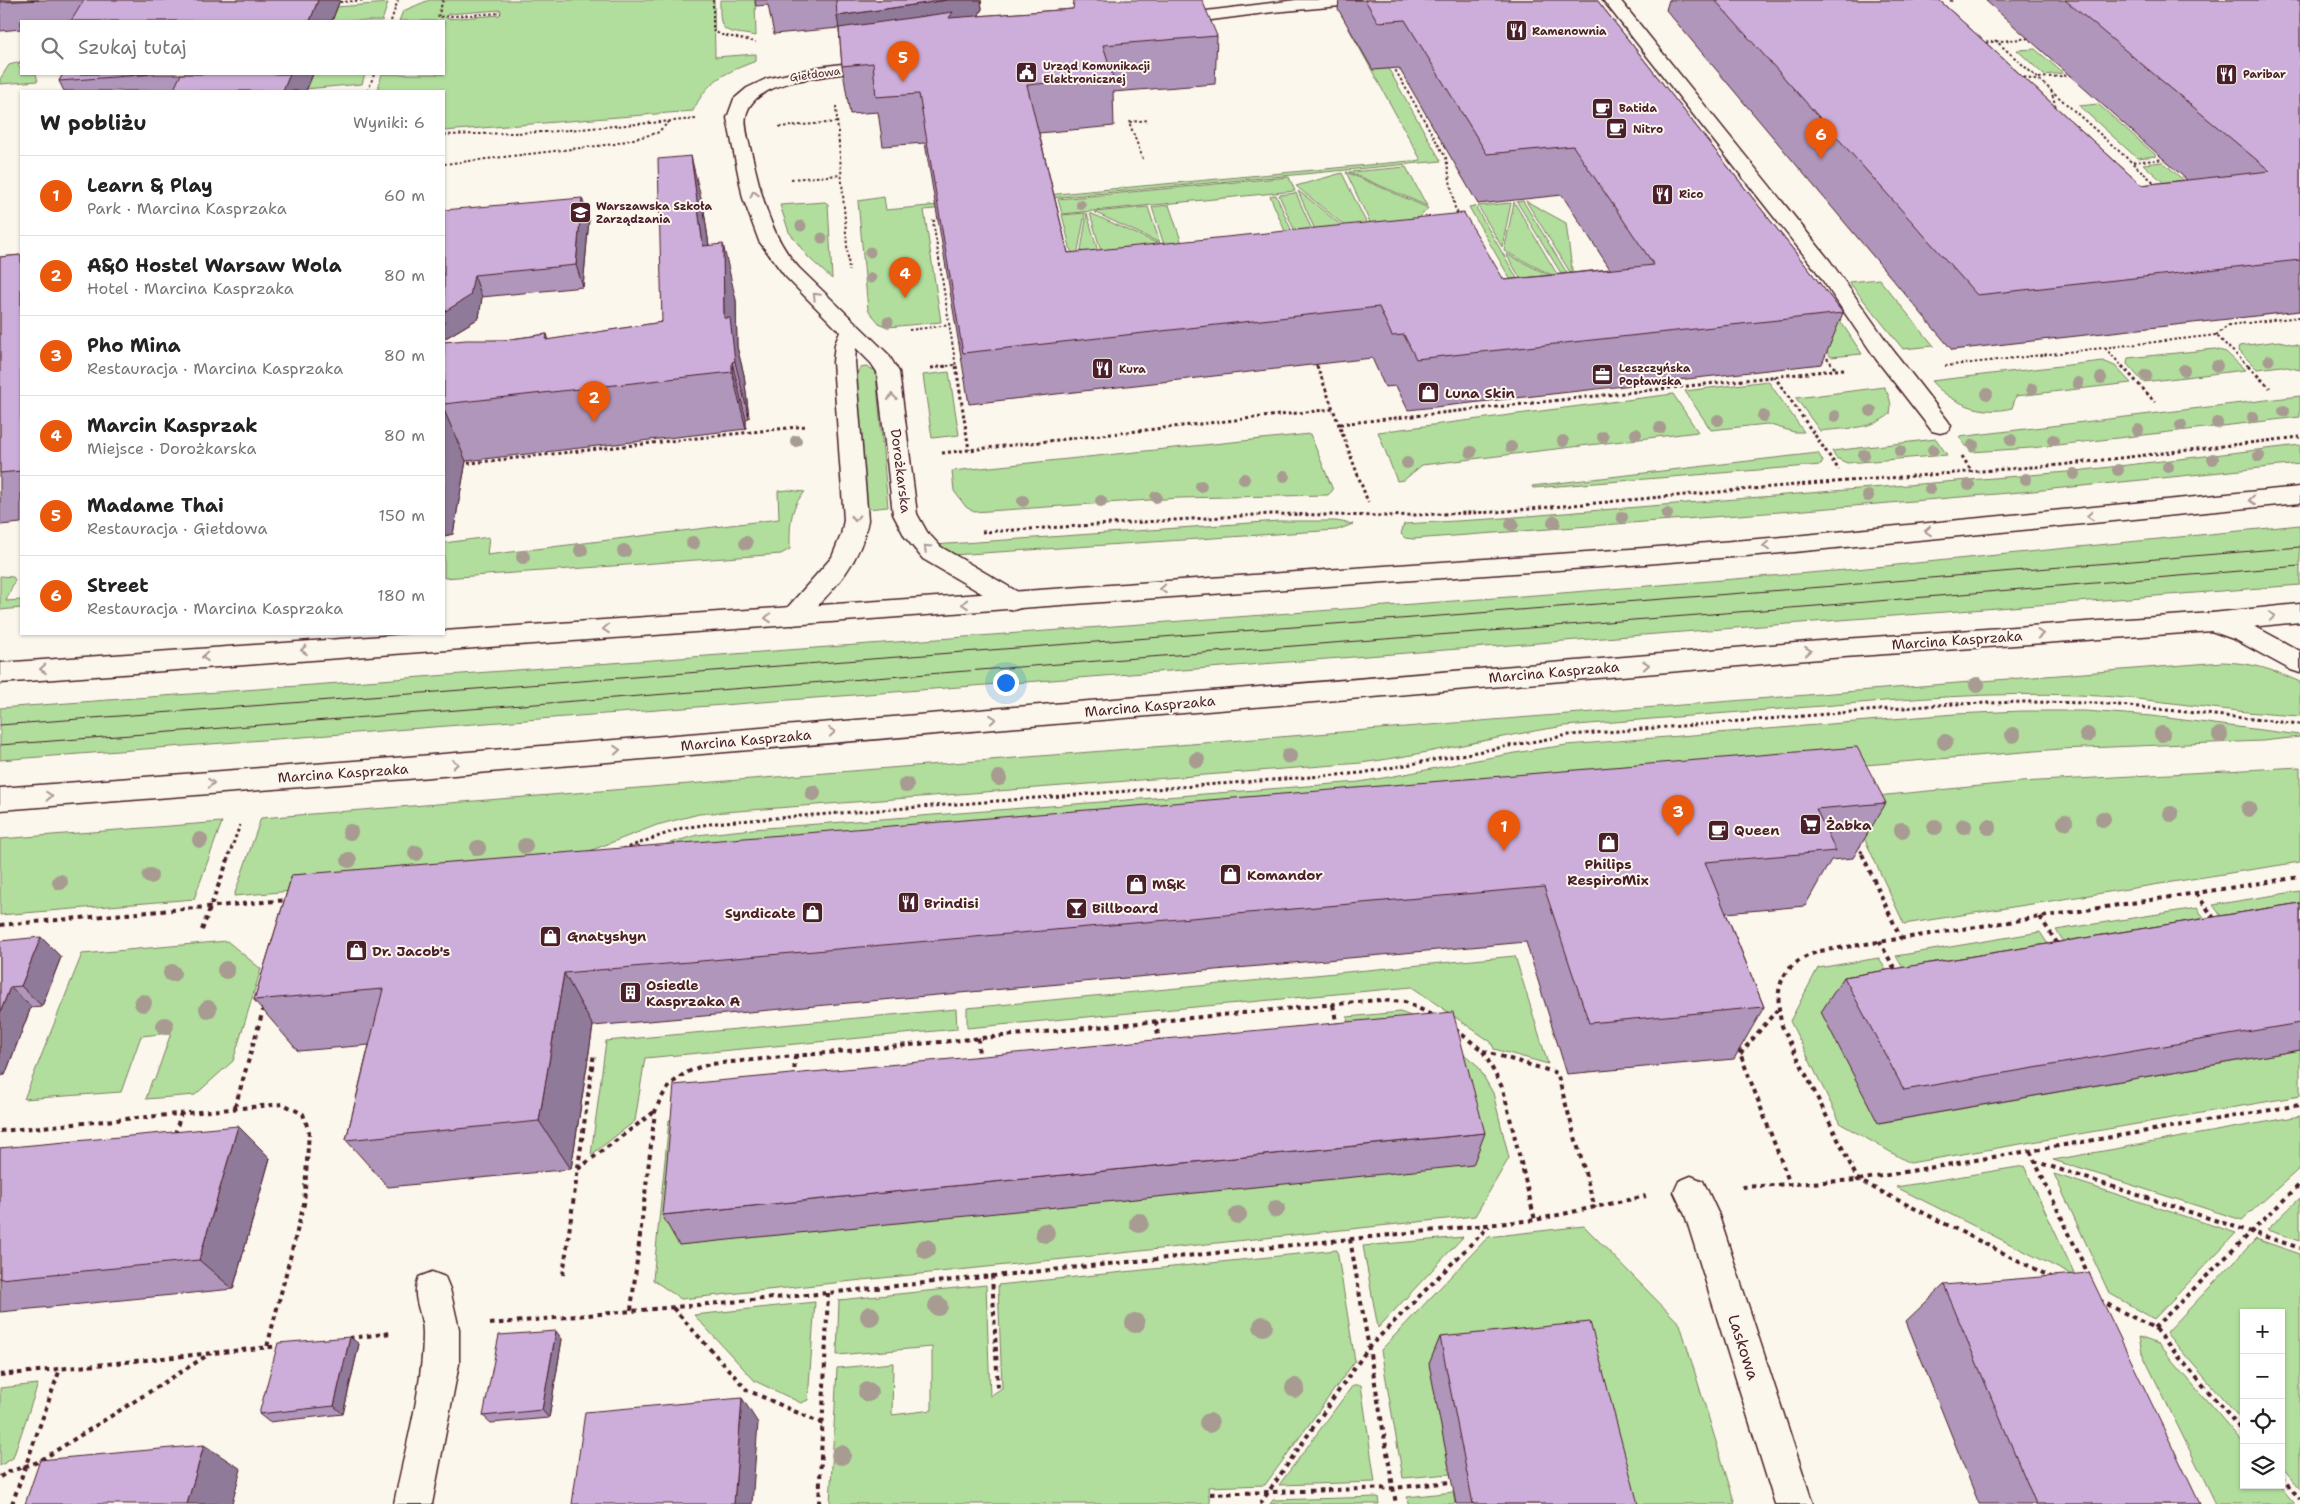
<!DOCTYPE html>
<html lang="pl">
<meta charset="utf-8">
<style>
body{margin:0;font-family:"Shantell Sans",sans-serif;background:#f2f2f2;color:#222}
.controls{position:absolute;right:15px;bottom:15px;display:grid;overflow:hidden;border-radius:0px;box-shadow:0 1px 4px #0004}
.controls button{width:45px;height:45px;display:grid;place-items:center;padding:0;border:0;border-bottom:1px solid #e0e0e0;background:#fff;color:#222;font:25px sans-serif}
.you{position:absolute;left:1005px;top:682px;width:18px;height:18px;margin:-12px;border:4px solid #fff;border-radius:50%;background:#1a73e8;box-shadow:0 0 0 8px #1a73e833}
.badge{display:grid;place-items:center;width:32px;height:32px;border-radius:50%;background:#ea580c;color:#fff;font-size:16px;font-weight:700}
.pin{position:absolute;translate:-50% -41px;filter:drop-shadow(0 1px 2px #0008)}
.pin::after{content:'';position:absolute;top:26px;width:18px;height:15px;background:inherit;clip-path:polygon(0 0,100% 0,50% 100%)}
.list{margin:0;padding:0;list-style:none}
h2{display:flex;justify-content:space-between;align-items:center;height:65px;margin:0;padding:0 20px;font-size:21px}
h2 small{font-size:16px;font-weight:400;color:#767676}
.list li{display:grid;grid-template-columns:32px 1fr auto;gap:15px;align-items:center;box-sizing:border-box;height:80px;padding:0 20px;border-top:1px solid #e0e0e0}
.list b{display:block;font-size:19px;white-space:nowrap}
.list p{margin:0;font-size:16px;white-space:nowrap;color:#767676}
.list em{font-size:16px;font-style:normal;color:#767676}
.icon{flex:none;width:28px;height:28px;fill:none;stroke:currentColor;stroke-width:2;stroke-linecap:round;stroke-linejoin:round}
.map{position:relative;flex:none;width:2300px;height:1504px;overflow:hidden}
.search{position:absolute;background:#fff;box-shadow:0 1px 4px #0004;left:20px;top:20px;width:425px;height:55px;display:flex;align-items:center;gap:12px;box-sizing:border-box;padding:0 18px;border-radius:0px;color:#767676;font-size:19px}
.panel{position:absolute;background:#fff;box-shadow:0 1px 4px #0004;left:20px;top:90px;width:425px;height:545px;border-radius:0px}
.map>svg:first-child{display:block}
.green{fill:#b1de9c;stroke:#7e7e64;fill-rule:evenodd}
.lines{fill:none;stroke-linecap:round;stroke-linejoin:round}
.street-casing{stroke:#4a1f2b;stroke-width:3}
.secondary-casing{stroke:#4a1f2b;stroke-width:3}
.path-far2{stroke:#4a1f2b;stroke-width:2;stroke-dasharray:2.5 2.5;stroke-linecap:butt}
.path-far1{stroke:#4a1f2b;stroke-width:3;stroke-dasharray:3 3;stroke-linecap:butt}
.path{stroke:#4a1f2b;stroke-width:4;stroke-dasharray:4.5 4.5;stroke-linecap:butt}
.street{fill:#fbf7ec;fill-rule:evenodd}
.secondary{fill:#fbf7ec;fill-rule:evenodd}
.tram{stroke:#4a1f2b;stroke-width:1}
.tree{fill:#a89b91}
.wall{fill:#b096bb;stroke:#4a1f2b}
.shaded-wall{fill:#907a99;stroke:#4a1f2b}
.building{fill:#cdaeda;stroke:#4a1f2b}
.oneway{stroke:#ab9695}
.labels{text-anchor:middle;stroke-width:4;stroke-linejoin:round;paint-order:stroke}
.far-poi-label{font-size:11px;font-weight:bold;fill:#4a1f2b;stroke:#fbf7ec;text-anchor:start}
.far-street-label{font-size:11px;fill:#4a1f2b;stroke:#fbf7ec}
.poi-label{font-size:14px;font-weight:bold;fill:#4a1f2b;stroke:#fbf7ec;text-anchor:start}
.street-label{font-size:14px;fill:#4a1f2b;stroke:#fbf7ec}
.near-street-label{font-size:16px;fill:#4a1f2b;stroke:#fbf7ec}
</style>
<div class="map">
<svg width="2300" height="1504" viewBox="0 0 2300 1504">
<rect width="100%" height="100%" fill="#fbf7ec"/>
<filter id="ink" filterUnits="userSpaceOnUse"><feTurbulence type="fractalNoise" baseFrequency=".02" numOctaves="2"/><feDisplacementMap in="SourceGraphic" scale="10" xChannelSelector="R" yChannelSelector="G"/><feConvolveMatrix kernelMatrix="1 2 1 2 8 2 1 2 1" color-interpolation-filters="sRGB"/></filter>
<g filter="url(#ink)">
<path class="green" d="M429,0H714L715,57L756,54V61C725,73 708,79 693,111L444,131V91H377L382,74H444V21H399L403,11ZM501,10L500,15L447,19L448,14Z
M720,0H755L756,36C724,30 719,36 720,0Z
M388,3L382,21H319L323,8Z
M1364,26L1441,161L924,210L941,322L888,327L880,324L868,310L858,201L884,197L886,210L1421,160L1348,27Z
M2035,49L2063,73L2044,75L2017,50Z
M20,62L18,66L21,67V74H36L38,81L0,84V79L9,65Z
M299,74H365L362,84L293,90Z
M2098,104L2157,156L2137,158L2079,106Z
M2163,162L2232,223L2211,225L2143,164Z
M1406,167L1427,206L1349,172Z
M1346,172L1428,208L1386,256Z
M1342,173L1383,257L1296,186Z
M1289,177L1295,191L1062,214L1058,199Z
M1298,191L1304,195L1380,257L1329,262Z
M1296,193L1326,262L1309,264L1279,195Z
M1276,195L1306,264L1287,236L1270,196Z
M1523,201L1570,278H1564L1517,202Z
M1526,201L1566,223L1573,277Z
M825,202L828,204L832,279L808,257L789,232L780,205Z
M1514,202L1560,279L1504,251Z
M1511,203L1502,247L1478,206Z
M1169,205L1195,282L1176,283L1152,207Z
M1475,206L1520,283L1513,284L1469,207Z
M1148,207L1160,243L1094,212Z
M1085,213L1075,267L1062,215Z
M1087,213L1109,290L1077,275Z
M1090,213L1161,245L1112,290Z
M1506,254L1557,279L1523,283Z
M1813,279L1862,354L1831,357L1775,283Z
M1879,279L1934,346L1903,349L1849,282Z
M2279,341L2300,346V370L2282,366L2257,369L2238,350L2239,346Z
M2215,349L2226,352L2245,370L2143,382L2127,364L2128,358Z
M2103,361L2115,366L2131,383L2016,396L2012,408C1982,416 1951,403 1931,381Z
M866,367L875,370L876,374L888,507L867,509L856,375L860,368Z
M949,372L959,435L932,438L923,375Z
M1768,381L1804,432H1794L1767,424L1711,430L1685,391Z
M1884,387C1890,397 1892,403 1890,414C1872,430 1843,428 1820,431L1796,398Z
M1673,394L1698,432L1422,465L1404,480L1397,481L1378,432Z
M2300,396V417L2031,448L1971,452L1959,437Z
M1310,434L1333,490L1328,495L1179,498L974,512L966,507L954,491L952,471Z
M1936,439L1947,455L1847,463L1836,458L1832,451Z
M2300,445V464L2033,491L1793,511L1413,539L1405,538L1401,534L1404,524L1491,519L2067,472Z
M1818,453L1823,461L1821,465L1533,488L1532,486Z
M788,490L805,492C789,507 790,528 790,549L781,554L444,578V543L489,537L487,555L779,519L778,491Z
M1279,521H1336L1353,524L1337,530L952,555L934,545Z
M2300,525V585L0,760V708L1549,594L1846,570Z
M0,576L13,577L15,580L6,601L21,600V608L0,610Z
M2222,662C2254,663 2271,669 2300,682V716C2226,713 2153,697 2078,695C1992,692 1907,699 1822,706C1736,712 1651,719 1565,726C1497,736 1430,754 1361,763L699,814L657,825L579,855L503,873L234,896L261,818Z
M2021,711H2085L2152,716L2300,735V737L2262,741L2060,749L1280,813L660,846L697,835L753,829L1359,782C1429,771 1497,754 1567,745L1955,714Z
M2300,767V862L1904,924L1846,799L2021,782Z
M222,822L194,899L0,915V839Z
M2300,891V933L2241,943L2213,905Z
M2197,908L2224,945L2082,969L2056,930Z
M2040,932L2066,972L1919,996L1896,956Z
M227,941L261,969L233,1061L195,1095L146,1099L152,1080L155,1079L171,1033L141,1036L121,1092L24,1099L82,954Z
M1515,956L1548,1064L1494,1049L1491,1042L1412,987L967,1028V1008Z
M1879,958L1902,999L1879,1123L2300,1050V1096L1910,1163L1841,1124L1790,1021L1818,968Z
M956,1009L957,1029L645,1058L635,1121L591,1155L606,1041Z
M1400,1012L1411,1016L1453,1045L1477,1065L1493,1093L1509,1158L1475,1216L681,1299L653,1280L669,1120L690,1118L679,1245L1355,1055L1347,1017Z
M2300,1116V1168L2242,1220L2053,1160Z
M2024,1166L2076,1277L1896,1187Z
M2054,1174L2236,1233L2154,1319L2109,1293Z
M2300,1198V1241L2267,1230Z
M1584,1226L1680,1324L1735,1504H1612L1450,1474L1403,1478L1381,1350L1488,1237Z
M1463,1237L1378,1328L1363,1246Z
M2256,1239L2300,1254V1488L2281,1466V1313H2244V1423L2166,1333Z
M1337,1250L1355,1361L1265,1485L1208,1487L1210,1504H830L837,1368L893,1363L892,1415L932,1410V1347L837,1355L839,1300L986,1285L990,1396L1002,1388L998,1285Z
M815,1302L808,1400L801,1403L755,1381L694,1315Z
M2139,1337L2158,1344L2244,1444V1485H2279L2295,1504H2216L2142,1353Z
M38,1384L13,1458L0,1466V1388Z
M1353,1385H1361L1375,1482L1279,1485Z
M1453,1492L1455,1504H1408L1407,1497Z
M1378,1497L1379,1504H1270L1273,1500Z"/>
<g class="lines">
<defs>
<path id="street" d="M1296,0H1360L1358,3L1352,5L1273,12L1173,25L1167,24L1165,20L1167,16L1173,15Z
M1603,0H1620L1830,261L1892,349L1948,421L1951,426L1948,431L1940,433L1932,431L1876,359L1815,269Z
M880,59L886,60L889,64L886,68C853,76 754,73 746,116C743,127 753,156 755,168C764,205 773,239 799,268L888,354L899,372L917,514L927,532L941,547L1023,595L1027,601L1023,607L1014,610L1005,607L923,559L905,537L893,514L877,372L871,363L856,348L855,362L868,520C861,564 831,592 802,622L793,625L784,622L780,616L832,557L841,535L844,520L833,362L835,344L840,332L785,276L759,241L743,198L727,118L734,99L747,88L766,79L819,67Z
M2212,613L2254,626L2300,651V673L2291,670L2236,640L2203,628L2199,622L2203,616Z
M1691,1176L1703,1181L1718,1213L1813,1504H1775L1685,1215L1674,1192L1679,1181Z
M432,1272L445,1277L450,1289L459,1329V1364L432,1504H394C405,1448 423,1390 423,1333C423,1311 410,1298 419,1277Z"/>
<path id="secondary" d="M2300,487V503L1794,552L1645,564L1212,594L0,683V663L412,634H444V631L1645,548L1794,536Z
M2300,604V622L2212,631L1844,657L407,779L0,810V788L407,757L1844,639L2212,613Z"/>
</defs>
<use href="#street" class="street-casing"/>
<use href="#secondary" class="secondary-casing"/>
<path class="path-far2" d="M443,0L438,17L501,13
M713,0V31L722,35L756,42
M1950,0L1954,3
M340,2L369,0
M391,21L398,0
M1995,40L2158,186
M1981,43L2032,38
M1393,66L1446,158L1455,208L1459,216
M2019,76L2039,81
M2039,78L2072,75
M2051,90L2057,111
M368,91L374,74
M836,106L849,271
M779,127L837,122
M444,135L545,132L696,119
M1143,159L1129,122L1148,120
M2133,162L2166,159
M444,164L614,144L657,133L670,121
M791,179L841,175
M940,220L933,221L956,367
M909,330L950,325
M2216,335L2229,325L2300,317
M2105,348L2123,367
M1824,354L1834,367
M1316,364L1317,367
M1945,366L2216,335L2249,367
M937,367L955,365"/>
<path class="path-far1" d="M956,366L969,450
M1317,366L1333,409
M1833,366L1835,368
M2122,366L2155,402
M2248,366L2270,388
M931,368L947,366
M1774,376L1839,470
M1340,424L1844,369
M942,453L1333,409L1368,502
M1962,456L1972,472
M462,464L806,426
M982,532L1272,514L1387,516L1496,512L1795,485L2060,465L2300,437
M1858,845L1863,855
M623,849L682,828L724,822L1362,773L1569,735L1952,704L2026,702L2100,703L2300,724
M229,855L240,825"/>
<path class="path" d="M1862,854L1901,939
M2196,893L2216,921
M2040,917L2059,946
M0,925L287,900
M202,930L230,854
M1879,941L1896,971
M1333,1005L1337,1026
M1156,1021L1159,1043
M1455,1029L1483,1051L1503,1089L1535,1220
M978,1038L979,1060
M1738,1048L1790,1184
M1483,1051L1557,1073L1595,1208
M1740,1054L1777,1010
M794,1078L795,1056
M235,1107L264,1007
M0,1131L283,1104L303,1114L309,1132L304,1204L267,1347
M175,1134L181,1113
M2030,1151L2089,1276
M2034,1161L2300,1248
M578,1169L654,1112
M1742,1187L1858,1180L2300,1105
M1350,1239L1396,1504
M563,1275L594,1053
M992,1275L998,1390
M2053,1278L1858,1180L1782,1026C1773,986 1780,965 1820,951L2300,877
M2099,1300L2154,1328L2244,1433
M673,1308L747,1390L823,1424
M631,1310L655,1112C665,1084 683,1070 711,1064L1378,1000L1405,1002L1435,1016
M490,1324L828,1293L1535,1220L1646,1196
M2154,1328L2300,1184
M349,1338L392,1333
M0,1375L280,1346
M0,1477L8,1472L38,1462L211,1353
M2281,1477L2300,1499
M1210,1494L1394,1488L1451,1482
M12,1504L60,1369
M819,1504L828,1293
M1260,1504L1369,1347L1489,1226"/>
<use href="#street" class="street"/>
<use href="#secondary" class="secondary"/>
<path class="tram" d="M0,725L1822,587L2300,547
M0,745L1829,605L2300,566"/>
</g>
<g class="tree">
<circle cx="1081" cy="205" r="5"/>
<circle cx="801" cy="226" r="5.5"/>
<circle cx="822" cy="238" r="5.5"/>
<circle cx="870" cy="252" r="5.5"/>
<circle cx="871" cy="278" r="5.5"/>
<circle cx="888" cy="322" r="5.5"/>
<circle cx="2269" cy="360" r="5.5"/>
<circle cx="2217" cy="366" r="6"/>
<circle cx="2184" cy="370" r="6"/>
<circle cx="2146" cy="375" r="6"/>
<circle cx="2101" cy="378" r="6"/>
<circle cx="2078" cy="383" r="6"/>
<circle cx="2032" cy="389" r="6"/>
<circle cx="1987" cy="394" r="6"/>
<circle cx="1871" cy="411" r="6"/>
<circle cx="2284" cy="411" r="6"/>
<circle cx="1763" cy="416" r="6"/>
<circle cx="1835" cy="416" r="6"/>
<circle cx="2253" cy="417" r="6"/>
<circle cx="1718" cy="420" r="6"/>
<circle cx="2217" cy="423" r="6"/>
<circle cx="2181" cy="425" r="6"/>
<circle cx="1660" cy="428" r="6"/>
<circle cx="2138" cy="430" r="6"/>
<circle cx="1636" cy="434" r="6"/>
<circle cx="1603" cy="437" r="6"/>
<circle cx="2011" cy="440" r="6"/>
<circle cx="2053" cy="440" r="6"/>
<circle cx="796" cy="441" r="6"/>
<circle cx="1563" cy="441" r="6"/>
<circle cx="1973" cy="445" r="6"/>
<circle cx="1511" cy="447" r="6"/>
<circle cx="1933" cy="450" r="6"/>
<circle cx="1900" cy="451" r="6"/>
<circle cx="1471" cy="452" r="6"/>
<circle cx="1864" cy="455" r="6"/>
<circle cx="2259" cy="456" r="6"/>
<circle cx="2213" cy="459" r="6"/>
<circle cx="1407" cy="463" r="6"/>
<circle cx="2168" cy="467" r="6"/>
<circle cx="2118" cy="470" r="6"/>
<circle cx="2074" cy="474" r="6"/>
<circle cx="1284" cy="476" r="6"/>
<circle cx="1244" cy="479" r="6"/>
<circle cx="2026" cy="479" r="6"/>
<circle cx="1969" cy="485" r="6"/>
<circle cx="1201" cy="486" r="6"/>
<circle cx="1930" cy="489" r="6"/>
<circle cx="1868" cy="496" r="6"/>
<circle cx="1156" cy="497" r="6"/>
<circle cx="1023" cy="501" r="6"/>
<circle cx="1101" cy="501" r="6"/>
<circle cx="1667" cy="514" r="6"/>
<circle cx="1622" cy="517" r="6"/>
<circle cx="1554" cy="522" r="7"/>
<circle cx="1512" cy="524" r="7"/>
<circle cx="693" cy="543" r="7"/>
<circle cx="746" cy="543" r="7"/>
<circle cx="581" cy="550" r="7"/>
<circle cx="624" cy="551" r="7"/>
<circle cx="523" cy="557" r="7"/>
<circle cx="1977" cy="685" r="8"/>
<circle cx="2162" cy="734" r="8"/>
<circle cx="2013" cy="735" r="8"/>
<circle cx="2087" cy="735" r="8"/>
<circle cx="2220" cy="735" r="8"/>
<circle cx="1945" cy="742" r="8"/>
<circle cx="1289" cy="756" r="8"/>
<circle cx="1197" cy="760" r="8"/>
<circle cx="999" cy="778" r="8"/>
<circle cx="906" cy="785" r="8"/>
<circle cx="813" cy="793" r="8"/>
<circle cx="2249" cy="809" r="8"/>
<circle cx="2171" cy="814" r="8"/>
<circle cx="2103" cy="819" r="8"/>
<circle cx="2065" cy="822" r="8"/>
<circle cx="1964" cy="826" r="8"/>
<circle cx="1935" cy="827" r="8"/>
<circle cx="1989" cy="827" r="8"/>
<circle cx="1902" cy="830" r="8"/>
<circle cx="350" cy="832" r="8"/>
<circle cx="200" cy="840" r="8"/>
<circle cx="525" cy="846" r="8"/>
<circle cx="478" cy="848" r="8"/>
<circle cx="416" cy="853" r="8"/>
<circle cx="349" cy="860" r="8"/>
<circle cx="150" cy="876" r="8"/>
<circle cx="60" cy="882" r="8"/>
<circle cx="226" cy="970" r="9"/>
<circle cx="172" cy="973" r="9"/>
<circle cx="143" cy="1003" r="9"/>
<circle cx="208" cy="1009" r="9"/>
<circle cx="165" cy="1026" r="9"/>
<circle cx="1276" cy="1209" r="9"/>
<circle cx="1238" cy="1215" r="9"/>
<circle cx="1139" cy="1223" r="10"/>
<circle cx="1045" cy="1233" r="10"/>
<circle cx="926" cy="1249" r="10"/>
<circle cx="938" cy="1306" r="10"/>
<circle cx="870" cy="1316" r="10"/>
<circle cx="1135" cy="1323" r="10"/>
<circle cx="1263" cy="1326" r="10"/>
<circle cx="1295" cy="1388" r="10"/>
<circle cx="868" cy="1392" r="10"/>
<circle cx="1209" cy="1423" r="10"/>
<circle cx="841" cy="1455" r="10"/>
</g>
<path class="wall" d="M0,0H340L332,21H21V29L0,31Z
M755,0H981L982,9L978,16L1073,9L1217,36L1215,84L1113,92L1114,126L1039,133L1068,253L1504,280L1610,269L1562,195L1478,204L1399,68L1373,70L1338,9L1339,0H1597L1843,313L1822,364L1408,410L1396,386L1385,387L1372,358L969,404L925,143L883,146L878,112L850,114L842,66L839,28L774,34L768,5L756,6Z
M1669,0H1939L2141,185L2187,180L1985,0H2300V311L1952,350L1666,10Z
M63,74H313L306,91H64L59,81Z
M444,210L589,219L583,287L482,297L479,318L444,339Z
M704,211L709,245L736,300L737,347L744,375L749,418L746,419V429L466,461L453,534L444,536V342L504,340L547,334L549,340L662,322Z
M21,255V523L0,525V257Z
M1886,803L1853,858L1831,860L1805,906L1726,913L1764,1007L1734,1059L1567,1074L1526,942L593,1026L571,1169L388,1187L346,1140L369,1045L298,1051L254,1000L292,875Z
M2300,903V1050L1878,1123L1821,1012L1844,977Z
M0,941L61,957L42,1006L31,1007L5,1075L0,1076Z
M1485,1133L1473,1165L679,1245L662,1215Z
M0,1148L270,1158L233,1289L0,1312Z
M1944,1285L2200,1504H1979L1906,1321Z
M1440,1337L1638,1504H1456L1429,1364Z
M562,1339L549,1418L491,1423L483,1416Z
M359,1344L343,1414L269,1422L259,1414Z"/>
<path class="shaded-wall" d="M318,0H340L332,21H310Z
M947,0H981L982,9L964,44L844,63L837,16Z
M290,74H313L306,91H283Z
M691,156L704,211L717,302L703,246Z
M582,198L589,219L583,287L576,265Z
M723,244L736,300L737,347L744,375L749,418L724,318Z
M474,275L482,297L479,318L444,339V312Z
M732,362L746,419V429L732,372Z
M444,410L466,461L453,534L444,536Z
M41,937L61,957L42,1006L21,986Z
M564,973L593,1026L571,1169L539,1121Z
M10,987L31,1007L5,1075L0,1071V1013Z
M238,1126L270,1158L233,1289L199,1260Z
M556,1331L562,1339L549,1418L542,1410Z
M350,1337L359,1344L343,1414L334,1406Z
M742,1398L758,1423L752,1504H734Z
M204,1445L241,1469L232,1504H187Z"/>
<path class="building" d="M0,0H39L0,2Z
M84,0H318L310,21H71Z
M836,0H947L837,16Z
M1074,0H1202L1217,36L1103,45L1113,77L1027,85L1068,253L1464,213L1504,280L1654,265L1573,146L1487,154L1405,20L1378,22L1365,0H1597L1843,313L1416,359L1404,335L1392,336L1379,307L963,353L919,94L876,97L873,63L842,66L839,28L953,12L949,18L1073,9Z
M1715,0H1939L2141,185L2270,171L2065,0H2300V260L1977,295Z
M63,74H155L59,81Z
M181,74H290L283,91H173Z
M691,156L703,246L723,244L724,318H730L735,361L732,362V372L444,404V342L466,340H504L547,334L546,340L662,322L658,159Z
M582,198L576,265L474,275L470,296L444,312V210Z
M21,255V471L0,473V257Z
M1857,747L1886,803L1816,809L1836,851L1705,862L1764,1007L1589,1023L1544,887L564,973L539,1121L346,1140L383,989L254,1000L292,875Z
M2300,903V1023L1904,1090L1844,977Z
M41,937L21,986L10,987L0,1013V941Z
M1453,1012L1485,1133L662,1215L674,1085Z
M238,1126L199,1260L0,1279V1148Z
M2089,1273L2200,1504H2036L1944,1285Z
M1590,1322L1638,1504H1473L1440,1337Z
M556,1331L542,1410L483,1416L499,1335Z
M350,1337L334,1406L259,1414L278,1343Z
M742,1398L734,1504H572L585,1412Z
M204,1445L187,1504H25L40,1460Z"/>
<defs><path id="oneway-chevron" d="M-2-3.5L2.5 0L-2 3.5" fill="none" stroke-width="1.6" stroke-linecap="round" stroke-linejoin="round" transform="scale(1.25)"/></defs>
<g class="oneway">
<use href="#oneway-chevron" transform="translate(754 194) rotate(-104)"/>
<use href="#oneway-chevron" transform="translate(816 296) rotate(-135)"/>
<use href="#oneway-chevron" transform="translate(892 397) rotate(-96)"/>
<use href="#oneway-chevron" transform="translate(2252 500) rotate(174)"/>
<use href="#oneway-chevron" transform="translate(2090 516) rotate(175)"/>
<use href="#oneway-chevron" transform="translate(855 518) rotate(88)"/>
<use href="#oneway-chevron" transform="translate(1928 531) rotate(175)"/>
<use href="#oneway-chevron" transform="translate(1766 546) rotate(175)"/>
<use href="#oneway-chevron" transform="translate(927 548) rotate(-136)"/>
<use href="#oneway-chevron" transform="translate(1163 589) rotate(176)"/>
<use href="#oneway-chevron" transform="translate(965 604) rotate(176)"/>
<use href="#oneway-chevron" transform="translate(2272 616) rotate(-6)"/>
<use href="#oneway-chevron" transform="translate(768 618) rotate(176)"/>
<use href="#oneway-chevron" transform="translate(606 629) rotate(176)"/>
<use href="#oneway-chevron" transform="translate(2040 634) rotate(-4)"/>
<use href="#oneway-chevron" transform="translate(304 650) rotate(176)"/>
<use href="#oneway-chevron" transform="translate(1808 651) rotate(-5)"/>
<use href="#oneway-chevron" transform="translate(205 657) rotate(176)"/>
<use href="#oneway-chevron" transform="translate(1646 665) rotate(-5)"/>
<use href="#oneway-chevron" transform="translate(43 669) rotate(176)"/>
<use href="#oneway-chevron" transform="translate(993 719) rotate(-5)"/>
<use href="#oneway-chevron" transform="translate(832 732) rotate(-5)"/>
<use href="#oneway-chevron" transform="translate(617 750) rotate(-5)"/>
<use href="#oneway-chevron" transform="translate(455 764) rotate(-5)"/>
<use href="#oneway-chevron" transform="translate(211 783) rotate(-4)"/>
<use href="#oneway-chevron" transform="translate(49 796) rotate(-4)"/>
</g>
</g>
<defs>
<symbol id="restaurant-square" viewBox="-11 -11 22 22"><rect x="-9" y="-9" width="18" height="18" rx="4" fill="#4a1f2b" stroke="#fbf7ec"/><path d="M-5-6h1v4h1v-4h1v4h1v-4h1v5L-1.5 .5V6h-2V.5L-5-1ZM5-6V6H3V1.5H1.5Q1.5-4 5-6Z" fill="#fff"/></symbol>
<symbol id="civic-square" viewBox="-11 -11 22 22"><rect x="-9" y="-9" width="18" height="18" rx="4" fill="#4a1f2b" stroke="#fbf7ec"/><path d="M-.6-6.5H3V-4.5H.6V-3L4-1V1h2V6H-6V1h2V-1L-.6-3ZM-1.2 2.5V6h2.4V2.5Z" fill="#fff"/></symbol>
<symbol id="cafe-square" viewBox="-11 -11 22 22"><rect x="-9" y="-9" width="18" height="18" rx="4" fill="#4a1f2b" stroke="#fbf7ec"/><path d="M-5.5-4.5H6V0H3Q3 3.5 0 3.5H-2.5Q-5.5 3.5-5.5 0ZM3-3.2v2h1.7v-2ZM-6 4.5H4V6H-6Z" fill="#fff"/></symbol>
<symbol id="university-square" viewBox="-11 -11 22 22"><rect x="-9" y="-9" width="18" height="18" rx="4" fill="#4a1f2b" stroke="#fbf7ec"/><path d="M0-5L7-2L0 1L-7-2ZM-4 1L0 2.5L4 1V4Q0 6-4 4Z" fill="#fff"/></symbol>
<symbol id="office-square" viewBox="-11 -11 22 22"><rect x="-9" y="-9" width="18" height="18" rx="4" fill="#4a1f2b" stroke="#fbf7ec"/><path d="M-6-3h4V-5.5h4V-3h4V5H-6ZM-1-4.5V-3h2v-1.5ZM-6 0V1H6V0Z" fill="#fff"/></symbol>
<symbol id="shop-square" viewBox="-11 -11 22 22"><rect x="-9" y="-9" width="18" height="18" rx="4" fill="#4a1f2b" stroke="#fbf7ec"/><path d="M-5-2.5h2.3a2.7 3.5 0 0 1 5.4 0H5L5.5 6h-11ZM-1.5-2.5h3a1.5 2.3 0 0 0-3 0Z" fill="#fff"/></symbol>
<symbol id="supermarket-square" viewBox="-11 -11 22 22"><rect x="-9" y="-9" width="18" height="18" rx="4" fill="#4a1f2b" stroke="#fbf7ec"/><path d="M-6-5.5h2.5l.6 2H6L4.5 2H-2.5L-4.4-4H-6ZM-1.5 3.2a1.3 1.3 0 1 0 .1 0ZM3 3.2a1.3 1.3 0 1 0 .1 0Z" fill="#fff"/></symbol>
<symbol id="bar-square" viewBox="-11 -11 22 22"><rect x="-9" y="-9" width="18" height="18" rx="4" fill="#4a1f2b" stroke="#fbf7ec"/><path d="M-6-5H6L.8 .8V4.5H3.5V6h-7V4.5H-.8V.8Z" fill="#fff"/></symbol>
<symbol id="building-square" viewBox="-11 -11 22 22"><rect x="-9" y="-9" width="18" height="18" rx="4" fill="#4a1f2b" stroke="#fbf7ec"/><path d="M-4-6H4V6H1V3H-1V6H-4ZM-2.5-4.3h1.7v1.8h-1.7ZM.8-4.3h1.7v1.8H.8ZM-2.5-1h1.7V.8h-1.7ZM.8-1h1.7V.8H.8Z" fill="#fff"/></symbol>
</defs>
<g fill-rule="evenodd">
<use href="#restaurant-square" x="1504" y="18" width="25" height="25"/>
<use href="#civic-square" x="1014" y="60" width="25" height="25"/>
<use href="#restaurant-square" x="2214" y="62" width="25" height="25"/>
<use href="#cafe-square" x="1590" y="96" width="25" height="25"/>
<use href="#cafe-square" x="1604" y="116" width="25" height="25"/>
<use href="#restaurant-square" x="1650" y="182" width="25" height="25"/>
<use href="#university-square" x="568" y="200" width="25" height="25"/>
<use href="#restaurant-square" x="1090" y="356" width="25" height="25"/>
<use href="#office-square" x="1590" y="362" width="25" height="25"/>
<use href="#shop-square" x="1416" y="380" width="25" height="25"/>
<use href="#supermarket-square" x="1798" y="812" width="25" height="25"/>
<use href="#cafe-square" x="1706" y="818" width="25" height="25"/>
<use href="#shop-square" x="1596" y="830" width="25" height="25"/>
<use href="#shop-square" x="1218" y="862" width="25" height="25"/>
<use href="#shop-square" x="1124" y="872" width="25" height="25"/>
<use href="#restaurant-square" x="896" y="890" width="25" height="25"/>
<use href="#bar-square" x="1064" y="896" width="25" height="25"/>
<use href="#shop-square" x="800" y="900" width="25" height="25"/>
<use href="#shop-square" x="538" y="924" width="25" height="25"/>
<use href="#shop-square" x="344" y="938" width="25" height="25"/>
<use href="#building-square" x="618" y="980" width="25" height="25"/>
</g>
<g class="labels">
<g class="far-poi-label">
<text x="1532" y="35">Ramenownia</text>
<text x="1043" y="70">Urząd Komunikacji<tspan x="1043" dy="13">Elektronicznej</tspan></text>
<text x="2243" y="78">Paribar</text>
<text x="1619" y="112">Batida</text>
<text x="1633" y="133">Nitro</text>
<text x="1679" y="198">Rico</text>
<text x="596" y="210">Warszawska Szkoła<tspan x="596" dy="13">Zarządzania</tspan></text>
<text x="1619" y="372">Leszczyńska<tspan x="1619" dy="13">Popławska</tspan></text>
<text x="1119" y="373">Kura</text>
</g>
<g class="far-street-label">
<text transform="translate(815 74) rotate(-8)" y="4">Giełdowa</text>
</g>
<g class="poi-label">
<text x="1445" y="398">Luna Skin</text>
<text x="1826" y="830">Żabka</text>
<text x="1734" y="835">Queen</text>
<text x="1608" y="869" text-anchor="middle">Philips<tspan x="1608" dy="16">RespiroMix</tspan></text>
<text x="1247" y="880">Komandor</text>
<text x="1152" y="889">M&amp;K</text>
<text x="924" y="908">Brindisi</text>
<text x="1092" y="913">Billboard</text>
<text x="796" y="918" text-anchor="end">Syndicate</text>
<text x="567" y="941">Gnatyshyn</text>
<text x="372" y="956">Dr. Jacob's</text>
<text x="646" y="990">Osiedle<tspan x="646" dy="16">Kasprzaka A</tspan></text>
</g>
<g class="street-label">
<text transform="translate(901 471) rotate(83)" y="5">Dorożkarska</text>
<text transform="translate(1957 640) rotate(-4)" y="5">Marcina Kasprzaka</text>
<text transform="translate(1554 672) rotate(-5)" y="5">Marcina Kasprzaka</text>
<text transform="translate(1150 706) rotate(-5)" y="5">Marcina Kasprzaka</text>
<text transform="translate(746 740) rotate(-5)" y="5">Marcina Kasprzaka</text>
<text transform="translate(343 773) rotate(-4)" y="5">Marcina Kasprzaka</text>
</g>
<g class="near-street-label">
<text transform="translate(1744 1347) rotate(72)" y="6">Laskowa</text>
</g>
</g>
</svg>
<div class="controls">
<button>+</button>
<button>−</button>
<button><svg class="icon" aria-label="locate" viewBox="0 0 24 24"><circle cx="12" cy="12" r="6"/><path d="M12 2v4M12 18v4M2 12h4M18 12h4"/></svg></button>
<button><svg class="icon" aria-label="layers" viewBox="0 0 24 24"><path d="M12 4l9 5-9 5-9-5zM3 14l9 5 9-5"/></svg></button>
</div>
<div class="you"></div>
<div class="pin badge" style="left:1504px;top:851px">1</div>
<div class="pin badge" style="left:594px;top:422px">2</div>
<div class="pin badge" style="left:1678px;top:836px">3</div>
<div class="pin badge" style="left:905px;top:298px">4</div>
<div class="pin badge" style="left:903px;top:82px">5</div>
<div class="pin badge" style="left:1821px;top:159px">6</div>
<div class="search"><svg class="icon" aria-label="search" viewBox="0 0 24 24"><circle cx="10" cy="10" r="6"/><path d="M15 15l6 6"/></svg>Szukaj tutaj</div>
<section class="panel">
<h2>W pobliżu<small>Wyniki: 6</small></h2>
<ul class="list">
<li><span class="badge">1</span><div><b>Learn &amp; Play</b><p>Park · Marcina Kasprzaka</p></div><em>60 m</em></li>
<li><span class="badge">2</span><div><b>A&amp;O Hostel Warsaw Wola</b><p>Hotel · Marcina Kasprzaka</p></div><em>80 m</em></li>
<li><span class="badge">3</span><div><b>Pho Mina</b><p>Restauracja · Marcina Kasprzaka</p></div><em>80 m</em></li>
<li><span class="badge">4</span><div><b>Marcin Kasprzak</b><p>Miejsce · Dorożkarska</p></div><em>80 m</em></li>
<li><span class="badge">5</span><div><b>Madame Thai</b><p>Restauracja · Giełdowa</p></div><em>150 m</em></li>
<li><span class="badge">6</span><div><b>Street</b><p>Restauracja · Marcina Kasprzaka</p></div><em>180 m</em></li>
</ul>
</section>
</div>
